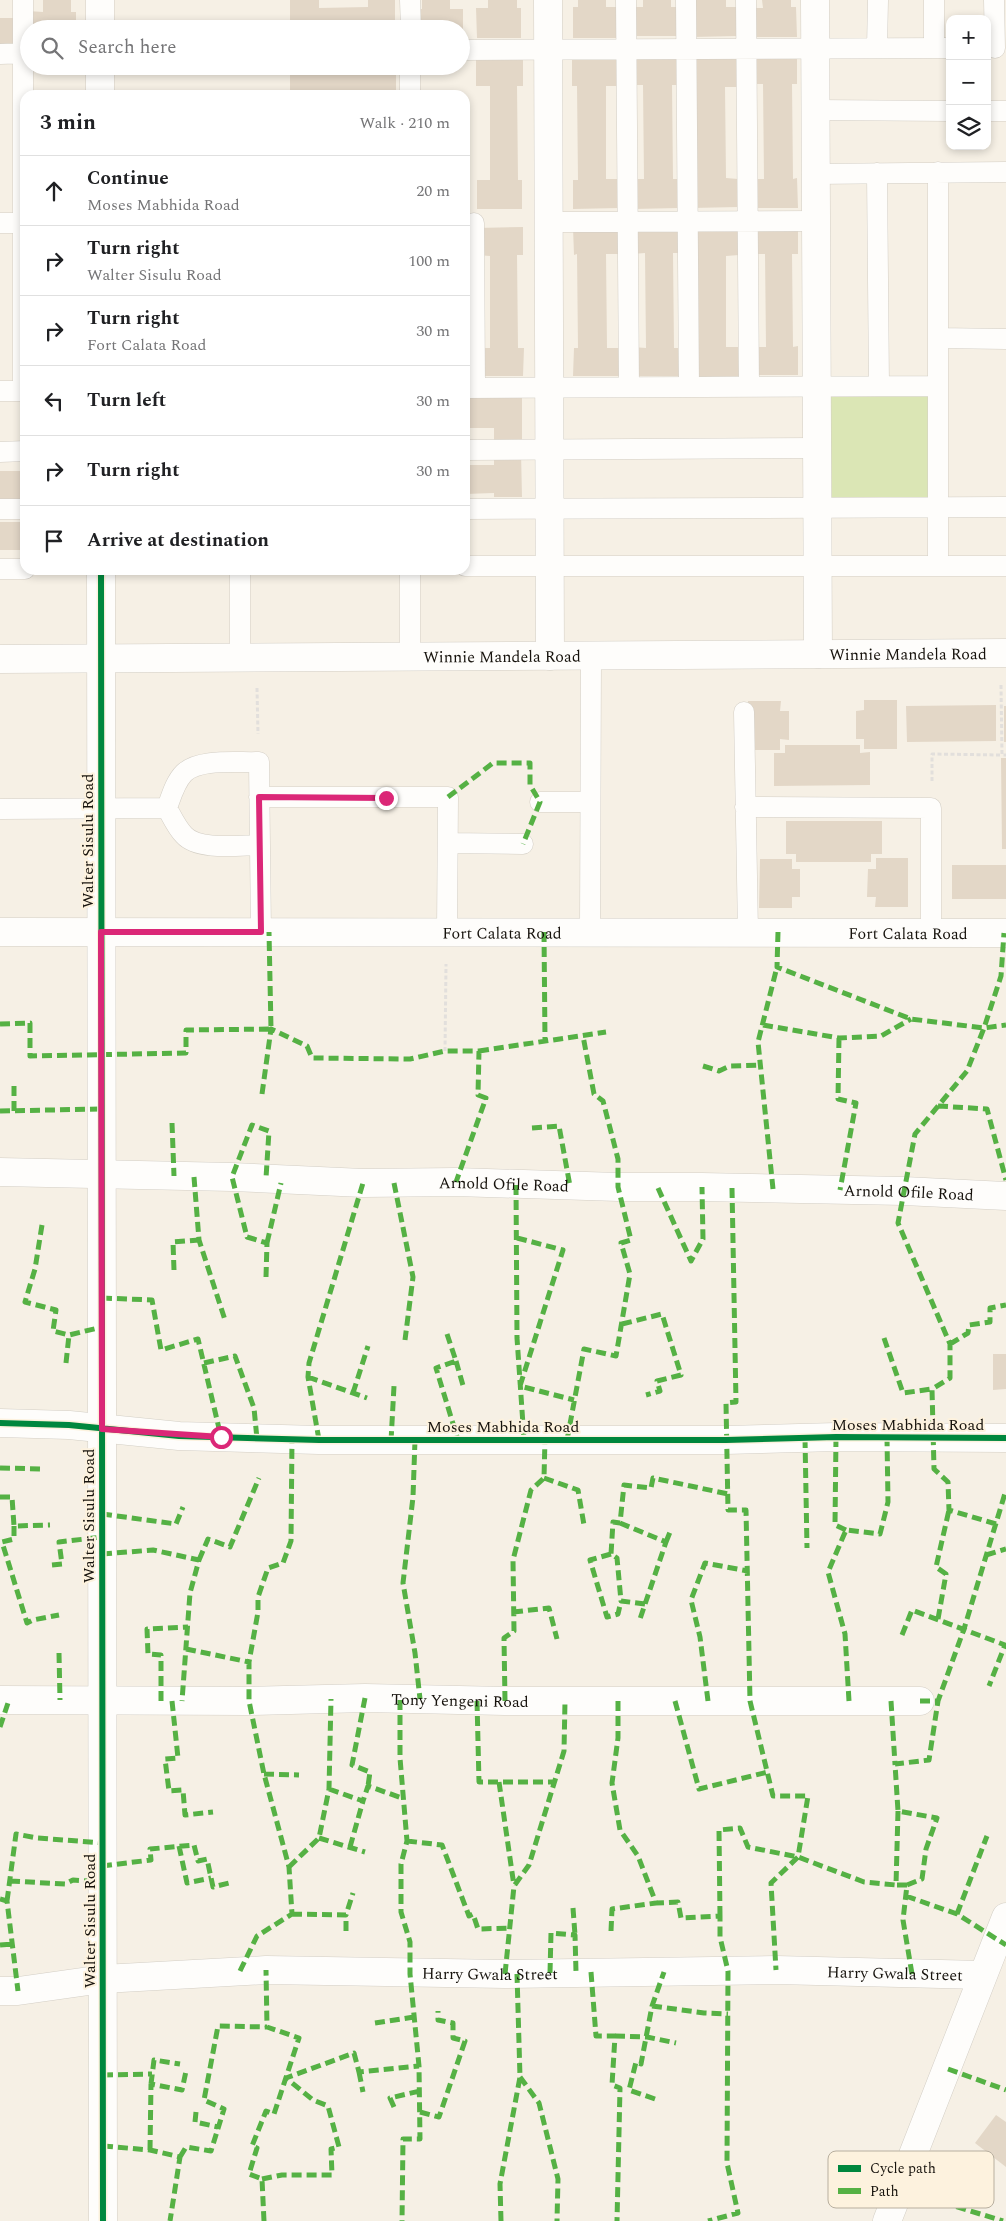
<!DOCTYPE html>
<meta charset="utf-8">
<style>
body{margin:0;font-family:Spectral,serif;background:#f2f2f2;color:#202124}
.controls{position:absolute;right:15px;top:15px;display:grid;overflow:hidden;border-radius:10px;box-shadow:0 2px 8px #0003}
.controls button{width:45px;height:45px;display:grid;place-items:center;padding:0;border:0;border-bottom:1px solid #e0e0e0;background:#fff;color:#202124;font:25px sans-serif}
.stop{position:absolute;width:15px;height:15px;margin:-11px;border:4px solid #db2777;border-radius:50%;background:#fff}
.stop.end{background:#db2777;border-color:#fff;box-shadow:0 1px 5px #0008}
.list{margin:0;padding:0;list-style:none}
h2{display:flex;justify-content:space-between;align-items:center;height:65px;margin:0;padding:0 20px;font-size:21px}
h2 small{font-size:16px;font-weight:400;color:#757577}
.list li{display:grid;grid-template-columns:32px 1fr auto;gap:15px;align-items:center;box-sizing:border-box;height:70px;padding:0 20px;border-top:1px solid #e0e0e0}
.list b{display:block;font-size:19px;white-space:nowrap}
.list p{margin:0;font-size:16px;white-space:nowrap;color:#757577}
.list em{font-size:16px;font-style:normal;color:#757577}
.icon{flex:none;width:28px;height:28px;fill:none;stroke:currentColor;stroke-width:2;stroke-linecap:round;stroke-linejoin:round}
.map{position:relative;flex:none;width:1006px;height:2221px;overflow:hidden}
.search{position:absolute;background:#fff;box-shadow:0 2px 8px #0003;left:20px;top:20px;width:450px;height:55px;display:flex;align-items:center;gap:12px;box-sizing:border-box;padding:0 18px;border-radius:28px;color:#757577;font-size:19px}
.panel{position:absolute;background:#fff;box-shadow:0 2px 8px #0003;left:20px;top:90px;width:450px;height:485px;border-radius:15px}
.map>svg:first-child{display:block}
.green{fill:#dbe6b5}
.building{fill:#e3d7c7}
.lines{fill:none;stroke-linecap:round;stroke-linejoin:round}
.lane-casing{stroke:#d3cec5;stroke-width:21}
.street-casing{stroke:#d3cec5;stroke-width:29}
.path{stroke:#e2dfdc;stroke-width:3;stroke-dasharray:4 2.5;stroke-linecap:butt}
.lane{stroke:#fefdfb;stroke-width:20}
.street{stroke:#fefdfb;stroke-width:28}
.quiet{stroke:#55b144;stroke-width:5;stroke-dasharray:10 5;stroke-linecap:butt}
.cycleway-casing{stroke:#fdf2de;stroke-width:9}
.cycleway{stroke:#00873e;stroke-width:6}
.route{stroke:#db2777;stroke-width:6}
.labels{text-anchor:middle;stroke-width:4;stroke-linejoin:round;paint-order:stroke}
.street-label{font-size:16px;fill:#16120c;stroke:#fdf2de}
.key{fill:#fdf2de;stroke:#b8af9f;stroke-width:1}
.key-label{font-size:14px;fill:#16120c}
</style>
<div class="map">
<svg width="1006" height="2221" viewBox="0 0 1006 2221">
<rect width="100%" height="100%" fill="#f6f0e5"/>
<path class="green" d="M829,396H933V498H829Z"/>
<path class="building" d="M43,0H71V12H76V29H28V11L43,12Z
M290,0H319V8L368,7V0H395V29H290Z
M422,0H450V9H463V29H417V9H422Z
M488,0H517V8H521V38H477L476,8H488Z
M578,0H606V7H617L618,38H573V7H578Z
M643,0H671V7H676V36H631V7H643Z
M696,0H726V7H737V36L692,37Z
M762,0H791V7H796L797,37H751V8H763Z
M0,18H15V46H0Z
M752,56H797V84H792L793,179L797,178L798,208H753V179H764L763,84H752Z
M523,57V86H517L518,180H522V209H477V180H490V86H476V58Z
M572,57L618,58V86H606V179H619V208L573,209V180H578L577,86H572Z
M631,58H677V85H672L673,179H678V208L633,209V179H644L643,85H632Z
M737,58L738,87H725L726,178L738,179V207L692,208L697,179V87H692V59Z
M290,66H396V95H369V91H319V95H290Z
M632,226H678V253H673L674,348H678L679,376H633L632,347L646,348L645,253L632,254Z
M752,226H798V254H792L793,347L798,346V375H752V347H766L765,254H752Z
M523,227V255H517L518,348H524L523,376H478V348H490V256L477,255V228Z
M573,227H619V254H606L607,348H619V376H573L574,348H578L577,254L574,255Z
M693,227H739V255L726,256V347H738L739,376L693,377Z
M494,393H522V440H494V428H465V398H494Z
M494,452H521L522,497H494V493L465,494V465H494Z
M0,471H25V499H0Z
M0,522H25V550H0Z
M864,700H897V749H864V739H856V711L864,710Z
M748,701H781L780,711H789V740L780,739V750H748Z
M996,705V741L907,742L906,706Z
M1004,706H1006V742H1004Z
M785,745H860V753L870,752V785L774,786V753H785Z
M1001,758H1006V849H1002Z
M786,821H882V854H871V862H796V854H786Z
M876,858H908V907H875L876,897H867L868,869H876Z
M760,859H792V869H800V897H792V908H759Z
M952,865H1006V899H952Z
M993,1354H1006V1389L993,1390Z
M996,2115L1006,2122V2167L975,2143Z"/>
<g class="lines">
<defs>
<path id="lane" d="M23,0V391
M410,0L411,29
M626,0L629,387
M686,0L689,387
M746,0L749,387
M994,0L995,48
M877,48L878,0
M934,48V0
M461,50L950,48
M0,54L29,53
M410,95V66
M815,110L950,111
M987,111H1006
M938,172V566
M877,173L879,386
M815,174L1006,172
M549,222L816,221
M0,223H25
M474,223L475,388
M938,338L1006,339
M465,388L938,386
M0,391H25
M465,450L817,448
M0,452L25,451
M0,509H25
M465,509L1006,507
M465,566H1006
M0,569H25
M240,570V658
M410,657V570
M744,712L748,932
M259,797H448L447,932
M540,802H590
M745,807L931,808V932
M0,809L167,808
M448,843L523,844
M260,845C240,845 198,851 184,835C177,828 172,817 167,808C171,797 175,782 184,773C199,758 238,763 259,762L261,932
M590,932L591,656"/>
<g id="street">
<path d="M548,0L550,656"/>
<path d="M815,0L818,654"/>
<path d="M100,29V0"/>
<path d="M100,66V95"/>
<path d="M101,570L103,2221"/>
<path id="s1" d="M0,659L1006,653"/>
<path id="s2" d="M0,932L1006,933"/>
<path id="s3" d="M0,1172L232,1177L363,1183L456,1182L618,1187H702L904,1191L1006,1196"/>
<path d="M0,1423L69,1425L179,1436L319,1440H726L836,1437L1006,1438"/>
<path id="s4" d="M0,1700L249,1701L365,1698L505,1701H920"/>
<path id="s5" d="M0,1991H18L103,1979L266,1970L505,1974L776,1970L982,1975"/>
<path d="M887,2221L1006,1917"/>
</g>
</defs>
<use href="#lane" class="lane-casing"/>
<use href="#street" class="street-casing"/>
<path class="path" d="M1001,685L1002,755H1006
M257,688L258,734
M932,781V754L1002,755
M445,1051L446,964"/>
<use href="#lane" class="lane"/>
<use href="#street" class="street"/>
<path class="quiet" d="M448,797L493,763H530V785L540,802L523,844
M544,932L545,1041
M778,932L777,967L911,1019L984,1028L1006,1025
M0,1024L30,1023V1056L186,1053V1030L271,1029L269,932
M763,1025L839,1038L881,1036L911,1019
M839,1038L838,1099L856,1103L840,1190
M479,1051L606,1032
M703,1066L719,1071L730,1066L761,1065
M14,1086V1111
M262,1094L271,1029L307,1046L312,1058L410,1059L445,1051H479L478,1095L486,1098L456,1182
M938,1106L987,1109L1006,1180
M0,1111L101,1109
M172,1123L174,1176
M532,1128L559,1126L570,1186
M194,1177L199,1240L225,1320
M394,1183L413,1277L405,1340
M516,1185L517,1338L524,1439
M658,1188L691,1261L703,1239L702,1187
M732,1188L736,1402L726,1403L728,1510H746L750,1701L773,1796H808L798,1857L771,1883L776,1970
M773,1189L758,1042L777,967
M42,1225L35,1269L25,1302L56,1310L53,1331L69,1335L102,1327
M517,1238L563,1250L520,1386L574,1400
M267,1243L281,1183
M174,1270L173,1242L199,1240
M266,1277L267,1243L247,1237L232,1177L252,1125L269,1131L266,1178
M102,1298L152,1300L161,1350L198,1339L221,1437
M622,1324L662,1314L681,1375L657,1381L660,1391L646,1395
M447,1334L456,1361L436,1368L458,1440
M884,1338L903,1393L932,1389
M950,1344L968,1333L969,1325L990,1322V1308L1006,1305
M456,1361L464,1389
M66,1363L69,1335
M204,1363L235,1356L254,1408L257,1439
M308,1377L367,1398
M353,1393L368,1346
M836,1437L835,1525L846,1530
M805,1438L807,1548
M319,1440L308,1377L309,1363L363,1183
M415,1440L413,1497L403,1583L415,1653L420,1699
M567,1440L584,1349L616,1356L630,1274L621,1243L631,1240L618,1187V1159L603,1101L594,1094L583,1036
M391,1441L394,1386
M0,1468L41,1469
M544,1478L578,1490L584,1525
M0,1497H12L14,1526L50,1525
M102,1514L176,1524L183,1507
M620,1523L666,1542L640,1619
M996,1524L949,1510L948,1482L934,1469L932,1389L950,1378V1344L898,1223L915,1134L967,1071L984,1028L1001,976L1004,933
M14,1526V1539L2,1542L27,1623L33,1620L59,1615
M666,1542L670,1532
M102,1554L153,1550L199,1560L190,1593L182,1701
M611,1554L590,1560L607,1617L618,1614L621,1601
M986,1555L1006,1549
M199,1560L208,1539L230,1547L259,1478
M52,1565L62,1564L59,1542L102,1537
M645,1604L621,1601L617,1558L611,1554L613,1522L620,1523L624,1485L651,1488L653,1478L728,1494
M513,1612L549,1608L557,1639
M938,1619L946,1574L936,1567L949,1510
M902,1635L912,1610L1005,1645L989,1686
M186,1649L249,1662
M59,1653L60,1700
M365,1698L352,1765L370,1772L368,1786
M400,1700V1758L407,1841L401,1864V1912L410,1942V1974L419,2066L420,2139H403L402,2221
M161,1701V1655L148,1654L147,1629L188,1627
M172,1701L178,1758L165,1759L169,1791L183,1790L185,1815L213,1812
M477,1701L479,1782H554
M505,1701L504,1638L514,1631L513,1560L531,1490L544,1478L545,1439
M618,1701V1738L612,1783L620,1830L638,1856L656,1903L678,1902L681,1918L720,1916V1937L728,1971L727,2163L738,2213L708,2221
M675,1701L699,1789L768,1772
M708,1701L700,1637L691,1600L705,1563L748,1571
M849,1701L845,1634L828,1572L846,1530L880,1534L888,1502L887,1438
M891,1701L895,1764
M920,1701H938L964,1629L1006,1490
M0,1727L9,1700
M264,1774L299,1775
M499,1782L514,1886
M329,1789L363,1801L368,1786L402,1798
M898,1811L896,1885H907L903,1920L912,1974
M319,1838L365,1852
M407,1841L442,1845L469,1916L473,1914L478,1929L511,1928
M179,1846L187,1883L211,1878
M350,1847L363,1801
M102,1866L151,1860L150,1849L194,1845L198,1861L207,1859L213,1887L233,1882
M289,1867L319,1838L329,1789L331,1699
M10,1881L65,1884L73,1880L102,1882
M907,1885L922,1879L926,1849L937,1818L898,1811L895,1764L929,1760L938,1701
M906,1896L957,1914L1006,1945
M0,1899L7,1901L18,1991
M7,1901L16,1834L37,1838L103,1843
M573,1908L575,1935
M292,1914L346,1915L353,1893
M957,1914L987,1836
M720,1916L719,1830L740,1828L748,1847L798,1857L864,1882L896,1885
M346,1931V1915
M611,1931L612,1909L656,1903
M0,1945L12,1944
M240,1971L257,1936L292,1914L289,1867L264,1774L249,1701V1662L258,1612V1597L268,1568L283,1563L291,1541L292,1439
M591,1972L596,2036H615L612,2085L620,2088L617,2221
M550,1973L551,1933L575,1935L576,1972
M505,1974L514,1886L529,1865L564,1751L565,1701
M652,2006L704,2013L728,2014
M375,2023L414,2017
M615,2036L647,2037L676,2043
M948,2069L1006,2090
M359,2072L363,2092
M103,2075L152,2074
M520,2077L539,2103L558,2179L557,2221
M151,2084L154,2060L180,2064
M655,2099L629,2090L636,2062L641,2064L652,2006L664,1972
M394,2107L390,2098L420,2091
M196,2112L195,2122L218,2127
M420,2112L439,2117L465,2041L453,2038V2023L438,2020V2011
M103,2146L150,2150L180,2157L170,2221
M150,2150L151,2084L182,2090L186,2071
M180,2157L186,2147L211,2151L224,2109L204,2100L218,2026L267,2027
M262,2179L282,2175H332L331,2149L339,2147L328,2106L313,2100L286,2078L354,2053L359,2072L419,2066
M899,2189L1003,2221
M264,2221L262,2179L249,2174L257,2148L252,2146L266,2111L274,2114L299,2038L267,2027L266,1970
M501,2221L500,2184L520,2077L517,1974"/>
<defs>
<path id="cycleway" d="M101,570L103,2221
M0,1423L69,1425L179,1436L319,1440H726L836,1437L1006,1438"/>
</defs>
<use href="#cycleway" class="cycleway-casing"/>
<use href="#cycleway" class="cycleway"/>
</g>
<g class="lines">
<path class="route" d="M221,1437L102,1429L101,932H261L259,797L386,798"/>
</g>
<g class="labels">
<g class="street-label">
<text dy="6" stroke="none"><textPath href="#s1" startOffset="908">Winnie Mandela Road</textPath></text>
<text dy="6" stroke="none"><textPath href="#s1" startOffset="502">Winnie Mandela Road</textPath></text>
<text transform="translate(87 841) rotate(-90)" y="6">Walter Sisulu Road</text>
<text dy="6" stroke="none"><textPath href="#s2" startOffset="502">Fort Calata Road</textPath></text>
<text dy="6" stroke="none"><textPath href="#s2" startOffset="908">Fort Calata Road</textPath></text>
<text dy="6" stroke="none"><textPath href="#s3" startOffset="504">Arnold Ofile Road</textPath></text>
<text dy="6" stroke="none"><textPath href="#s3" startOffset="909">Arnold Ofile Road</textPath></text>
<text x="908" y="1430">Moses Mabhida Road</text>
<text x="503" y="1432">Moses Mabhida Road</text>
<text transform="translate(88 1516) rotate(-90)" y="6">Walter Sisulu Road</text>
<text dy="6" stroke="none"><textPath href="#s4" startOffset="460">Tony Yengeni Road</textPath></text>
<text transform="translate(89 1921) rotate(-90)" y="6">Walter Sisulu Road</text>
<text dy="6" stroke="none"><textPath href="#s5" startOffset="491">Harry Gwala Street</textPath></text>
<text dy="6" stroke="none"><textPath href="#s5" startOffset="896">Harry Gwala Street</textPath></text>
</g>
</g>
<rect x="828" y="2151" width="166" height="57" rx="8" class="key"/>
<rect x="838" y="2165" width="23" height="7" fill="#00873e"/>
<rect x="838" y="2188" width="23" height="6" fill="#55b144"/>
<g class="key-label">
<text x="870" y="2173">Cycle path</text>
<text x="870" y="2196">Path</text>
</g>
</svg>
<div class="controls">
<button>+</button>
<button>−</button>
<button><svg class="icon" aria-label="layers" viewBox="0 0 24 24"><path d="M12 4l9 5-9 5-9-5zM3 14l9 5 9-5"/></svg></button>
</div>
<div class="stop" style="left:221px;top:1437px"></div>
<div class="stop end" style="left:386px;top:798px"></div>
<div class="search"><svg class="icon" aria-label="search" viewBox="0 0 24 24"><circle cx="10" cy="10" r="6"/><path d="M15 15l6 6"/></svg>Search here</div>
<section class="panel">
<h2>3 min<small>Walk · 210 m</small></h2>
<ul class="list">
<li><svg class="icon" aria-label="ahead" viewBox="0 0 24 24"><path d="M12 20V5M6 11l6-6 6 6"/></svg><div><b>Continue</b><p>Moses Mabhida Road</p></div><em>20 m</em></li>
<li><svg class="icon" aria-label="right" viewBox="0 0 24 24"><path d="M7 20v-9h11M14 6l5 5-5 5"/></svg><div><b>Turn right</b><p>Walter Sisulu Road</p></div><em>100 m</em></li>
<li><svg class="icon" aria-label="right" viewBox="0 0 24 24"><path d="M7 20v-9h11M14 6l5 5-5 5"/></svg><div><b>Turn right</b><p>Fort Calata Road</p></div><em>30 m</em></li>
<li><svg class="icon" aria-label="left" viewBox="0 0 24 24"><path d="M17 20v-9H6M10 6l-5 5 5 5"/></svg><div><b>Turn left</b></div><em>30 m</em></li>
<li><svg class="icon" aria-label="right" viewBox="0 0 24 24"><path d="M7 20v-9h11M14 6l5 5-5 5"/></svg><div><b>Turn right</b></div><em>30 m</em></li>
<li><svg class="icon" aria-label="arrive" viewBox="0 0 24 24"><path d="M6 21V4h12l-3 4 3 4H6"/></svg><div><b>Arrive at destination</b></div></li>
</ul>
</section>
</div>
